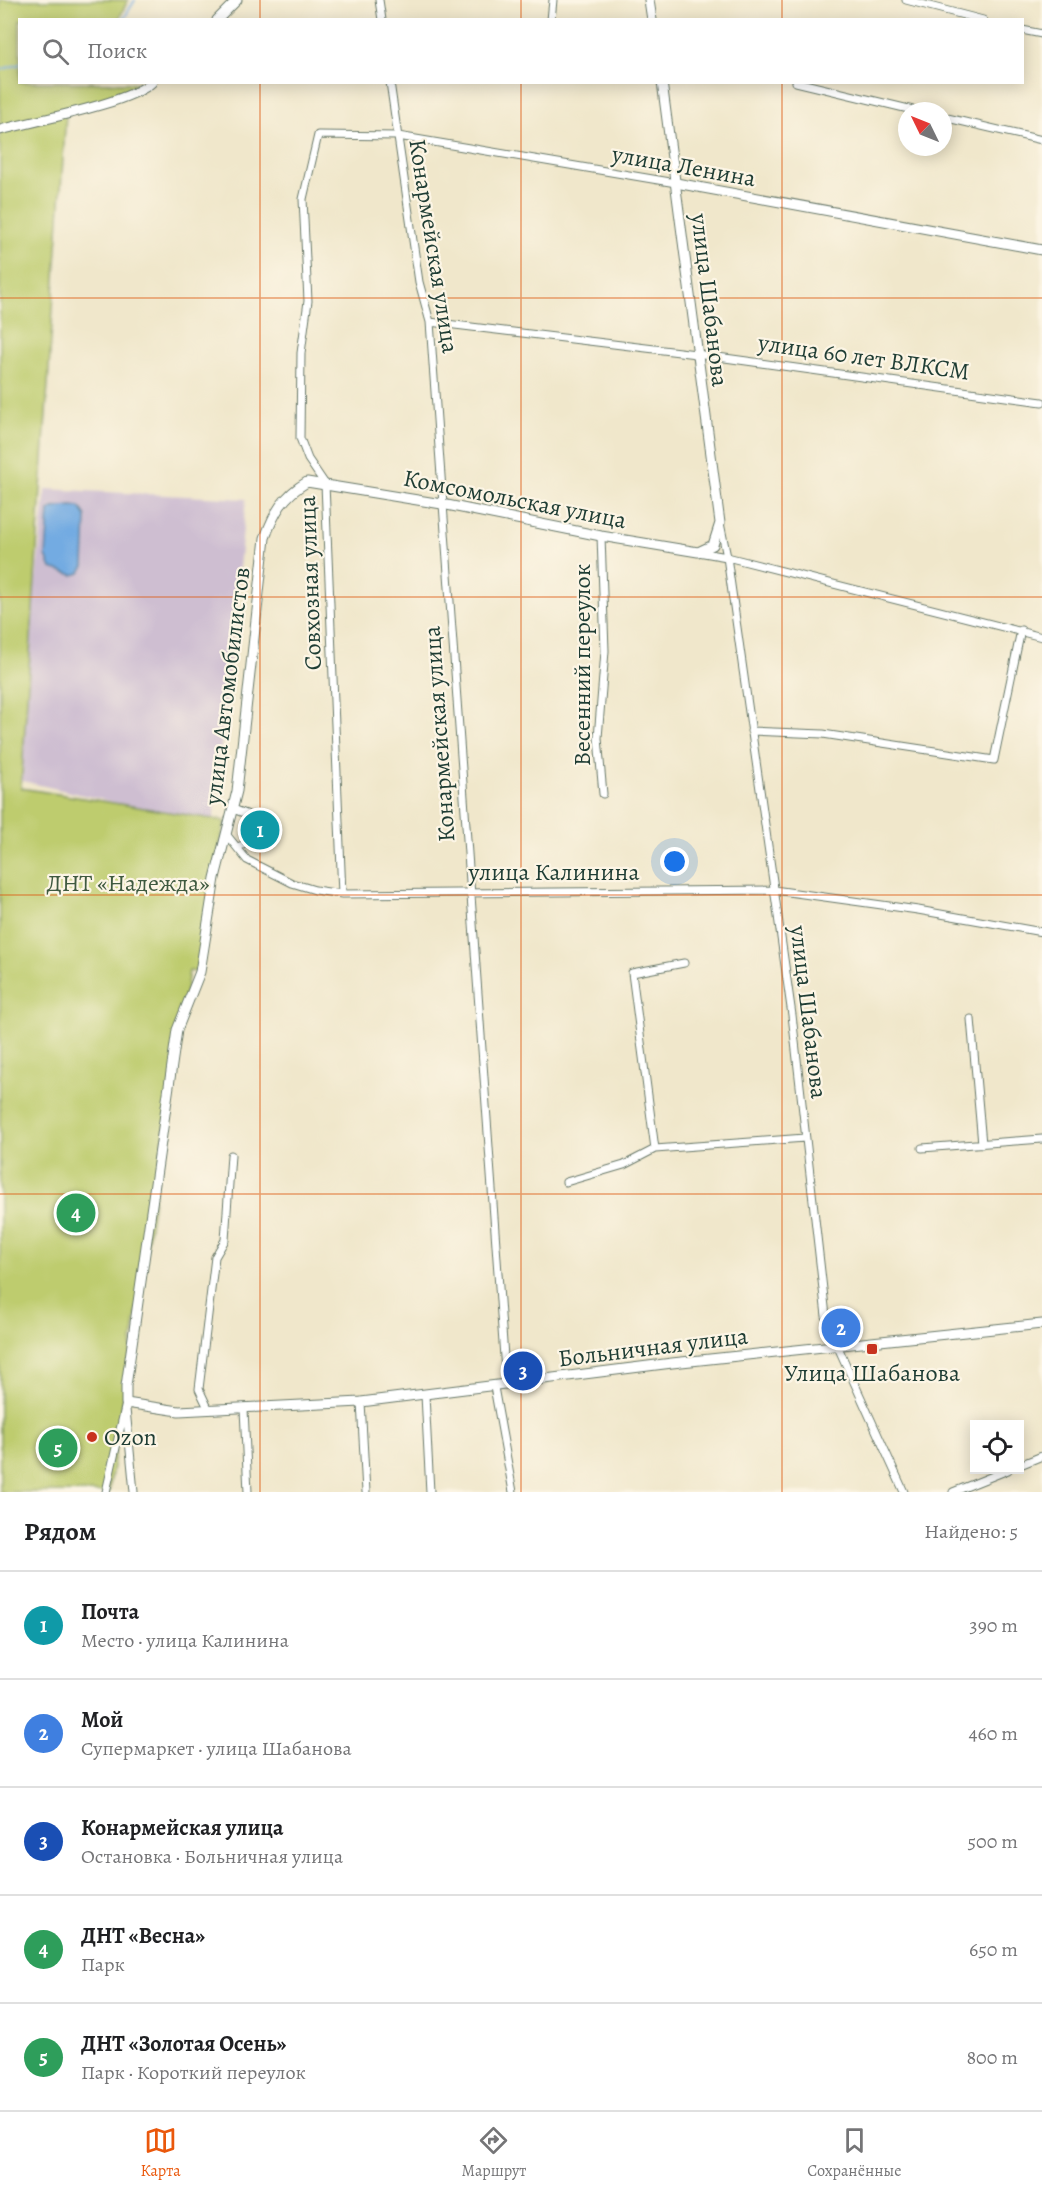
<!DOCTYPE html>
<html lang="ru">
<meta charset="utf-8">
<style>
body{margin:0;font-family:Alegreya,serif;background:#f2f2f2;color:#202124}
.controls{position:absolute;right:18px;bottom:18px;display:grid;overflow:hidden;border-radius:0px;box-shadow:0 3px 15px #0003}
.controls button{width:54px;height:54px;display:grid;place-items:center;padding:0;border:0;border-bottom:2px solid #e0e0e0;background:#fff;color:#202124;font:30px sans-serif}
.compass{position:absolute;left:898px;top:102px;width:54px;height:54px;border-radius:50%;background:#fff;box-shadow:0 3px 15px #0003;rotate:313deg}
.you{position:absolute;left:675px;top:862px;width:21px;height:21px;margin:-15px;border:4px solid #fff;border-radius:50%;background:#1a73e8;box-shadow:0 0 0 9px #1a73e833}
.badge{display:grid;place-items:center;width:39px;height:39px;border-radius:50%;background:#ea580c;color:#fff;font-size:20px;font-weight:700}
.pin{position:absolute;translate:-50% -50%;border:3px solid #fff;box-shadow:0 2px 6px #0006}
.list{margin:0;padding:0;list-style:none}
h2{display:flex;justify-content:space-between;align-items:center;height:78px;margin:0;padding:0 24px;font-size:26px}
h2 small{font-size:20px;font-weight:400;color:#757577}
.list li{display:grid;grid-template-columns:39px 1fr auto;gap:18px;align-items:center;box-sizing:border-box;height:108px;padding:0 24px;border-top:2px solid #e0e0e0}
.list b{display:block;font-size:22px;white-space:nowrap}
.list p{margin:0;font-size:20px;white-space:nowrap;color:#757577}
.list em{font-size:20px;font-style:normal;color:#757577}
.icon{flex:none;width:33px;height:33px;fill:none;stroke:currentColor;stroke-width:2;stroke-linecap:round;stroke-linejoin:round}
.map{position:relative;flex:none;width:1042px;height:1492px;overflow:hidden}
.search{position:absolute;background:#fff;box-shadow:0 3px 15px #0003;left:18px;right:18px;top:18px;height:66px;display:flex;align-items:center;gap:15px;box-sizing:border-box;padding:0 21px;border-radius:0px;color:#757577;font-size:22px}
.sheet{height:618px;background:#fff}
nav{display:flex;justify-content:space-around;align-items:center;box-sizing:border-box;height:84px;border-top:2px solid #e0e0e0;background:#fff;font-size:16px;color:#757577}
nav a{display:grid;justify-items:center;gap:3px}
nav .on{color:#ea580c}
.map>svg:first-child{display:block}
.industrial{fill:#cebed1}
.green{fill:#becc6e;stroke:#6e8451;stroke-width:1.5}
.water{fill:#73abe2;stroke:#49748b;stroke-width:1.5}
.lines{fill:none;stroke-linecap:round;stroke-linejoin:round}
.stream{stroke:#73abe2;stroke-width:2}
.street-casing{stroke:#687869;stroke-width:9}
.secondary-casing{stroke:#687869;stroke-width:11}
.street{stroke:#fff;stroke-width:7}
.secondary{stroke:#fff;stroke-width:9}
.grid{fill:none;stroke:#de580e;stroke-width:1.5;stroke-opacity:0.55}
.poi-dot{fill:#c8321e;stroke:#fcf5e5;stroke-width:2}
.labels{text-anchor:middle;stroke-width:4.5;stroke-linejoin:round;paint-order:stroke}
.street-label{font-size:24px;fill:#1f3d34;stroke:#fcf5e5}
.park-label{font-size:24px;fill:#3f5a40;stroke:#fcf5e5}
.poi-label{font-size:24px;fill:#1f3d34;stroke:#fcf5e5}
</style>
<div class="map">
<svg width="1042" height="1492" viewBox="0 0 1042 1492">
<rect width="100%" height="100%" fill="#fcf5e5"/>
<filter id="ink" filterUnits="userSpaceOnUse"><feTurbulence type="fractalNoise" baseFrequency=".0167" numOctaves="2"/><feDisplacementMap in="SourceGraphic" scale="12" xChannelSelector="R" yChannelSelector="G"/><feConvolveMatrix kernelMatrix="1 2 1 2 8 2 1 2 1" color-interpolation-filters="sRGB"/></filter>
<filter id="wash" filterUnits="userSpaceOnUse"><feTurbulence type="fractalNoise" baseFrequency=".008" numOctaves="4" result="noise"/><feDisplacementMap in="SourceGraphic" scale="24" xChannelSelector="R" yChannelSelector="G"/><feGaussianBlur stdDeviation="1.35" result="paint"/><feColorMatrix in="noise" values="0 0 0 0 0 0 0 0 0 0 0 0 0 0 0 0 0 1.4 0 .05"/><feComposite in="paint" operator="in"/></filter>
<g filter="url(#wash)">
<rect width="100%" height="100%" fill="#f0e7cb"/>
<path class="industrial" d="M46,489L246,499L213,825L14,779Z"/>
<path class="green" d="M0,0H128L119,19L20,20V82L140,83L118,96L0,127Z
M66,114L21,788L225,821L197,972L189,971L109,1492H0V131Z"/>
<path class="water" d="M71,506L80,507L86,516L84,566L80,573L73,575L51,568L46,556L49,511L53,508Z"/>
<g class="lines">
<path class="stream" d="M123,20L135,0
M0,70L20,64"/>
</g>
</g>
<g filter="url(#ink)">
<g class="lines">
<defs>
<path id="street" d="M379,0L382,20
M906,0L983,20
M551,20L553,0
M1022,30L1042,34
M390,82L419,282L430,322L506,1385
M796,82L917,111
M943,117L1042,140
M430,322L696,354L1042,402
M720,523L727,557L792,1015L826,1316L837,1345L904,1492
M601,536L605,651L598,738L603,794
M698,552L727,557L1042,637
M751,731L823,734L994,760L1021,630
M233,809L254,817L256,839L238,847
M226,834L247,860L292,883L315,890L342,894L774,890L918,910L1042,932
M342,894L325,484L308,459L300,438L301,353L308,301L303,199L318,135L398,136L676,183
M971,1019L982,1144
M922,1148L1042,1139
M655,1149L632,973L684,963
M566,1182L624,1165L655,1149L805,1138
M494,1387L513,1492
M425,1395L430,1492
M361,1402L366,1492
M126,1409L134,1492
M244,1409L248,1492
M209,1410L199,1389L215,1257L225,1240L231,1155
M1020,1465L1042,1456
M106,1492L126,1403
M953,1492L1008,1470"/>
<path id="secondary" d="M649,0L652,20
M217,20L237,0
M662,82L720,523L713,545L698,552L601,536L442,504L307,482C283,496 274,513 265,538L237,791L215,878L200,972L177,1030L126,1386V1403L179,1411L361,1402L672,1363L1042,1324
M0,130C34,121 131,103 152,82
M676,183L1042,250"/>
</defs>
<use href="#street" class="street-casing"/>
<use href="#secondary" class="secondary-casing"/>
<use href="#street" class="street"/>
<use href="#secondary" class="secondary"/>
</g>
</g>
<path class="grid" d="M260,0V20M521,0V20M782,0V20M260,82V1492M521,82V1492M782,82V1492M0,298H1042M0,597H1042M0,895H1042M0,1194H1042"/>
<g class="poi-dot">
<rect x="866" y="1343" width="12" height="12" rx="3"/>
<circle cx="92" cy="1437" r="6"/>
</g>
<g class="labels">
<g class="street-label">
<text transform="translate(684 166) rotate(10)" y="8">улица Ленина</text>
<text transform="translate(434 246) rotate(81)" y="8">Конармейская улица</text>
<text transform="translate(710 300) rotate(83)" y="8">улица Шабанова</text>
<text transform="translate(864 357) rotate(8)" y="8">улица 60 лет ВЛКСМ</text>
<text transform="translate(515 499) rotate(11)" y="8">Комсомольская улица</text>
<text transform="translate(310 583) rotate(-92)" y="8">Совхозная улица</text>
<text transform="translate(582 665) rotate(-90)" y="8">Весенний переулок</text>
<text transform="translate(227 686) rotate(-83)" y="8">улица Автомобилистов</text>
<text transform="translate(439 734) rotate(-94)" y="8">Конармейская улица</text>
<text x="554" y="880">улица Калинина</text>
<text transform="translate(809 1012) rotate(83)" y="8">улица Шабанова</text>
<text transform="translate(653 1347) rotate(-7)" y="8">Больничная улица</text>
</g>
<g class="park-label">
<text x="128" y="891">ДНТ «Надежда»</text>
</g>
<g class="poi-label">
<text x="872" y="1381">Улица Шабанова</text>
<text x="104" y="1445" text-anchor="start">Ozon</text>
</g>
</g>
</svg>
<div class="controls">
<button><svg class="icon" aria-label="locate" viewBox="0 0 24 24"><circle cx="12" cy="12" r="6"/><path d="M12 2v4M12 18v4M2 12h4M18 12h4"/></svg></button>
</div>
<svg class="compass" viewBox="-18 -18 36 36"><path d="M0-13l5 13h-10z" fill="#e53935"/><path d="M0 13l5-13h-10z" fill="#757577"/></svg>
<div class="you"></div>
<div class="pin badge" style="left:260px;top:830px;background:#0f9aa8">1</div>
<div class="pin badge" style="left:841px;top:1328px;background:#3f7fe0">2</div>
<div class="pin badge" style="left:523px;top:1371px;background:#1a4fb4">3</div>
<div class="pin badge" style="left:76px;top:1213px;background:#2e9e5b">4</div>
<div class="pin badge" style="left:58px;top:1448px;background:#2e9e5b">5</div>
<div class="search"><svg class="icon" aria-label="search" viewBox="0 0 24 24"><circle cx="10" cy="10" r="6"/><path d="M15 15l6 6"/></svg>Поиск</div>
</div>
<section class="sheet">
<h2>Рядом<small>Найдено: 5</small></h2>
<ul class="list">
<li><span class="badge" style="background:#0f9aa8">1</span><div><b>Почта</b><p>Место · улица Калинина</p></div><em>390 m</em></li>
<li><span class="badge" style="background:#3f7fe0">2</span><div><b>Мой</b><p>Супермаркет · улица Шабанова</p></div><em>460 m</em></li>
<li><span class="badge" style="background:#1a4fb4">3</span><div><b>Конармейская улица</b><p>Остановка · Больничная улица</p></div><em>500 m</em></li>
<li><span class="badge" style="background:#2e9e5b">4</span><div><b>ДНТ «Весна»</b><p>Парк</p></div><em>650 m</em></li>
<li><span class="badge" style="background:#2e9e5b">5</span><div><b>ДНТ «Золотая Осень»</b><p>Парк · Короткий переулок</p></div><em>800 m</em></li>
</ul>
</section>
<nav>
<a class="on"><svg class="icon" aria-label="map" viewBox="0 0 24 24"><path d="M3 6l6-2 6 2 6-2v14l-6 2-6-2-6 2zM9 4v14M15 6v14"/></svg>Карта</a>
<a><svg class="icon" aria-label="directions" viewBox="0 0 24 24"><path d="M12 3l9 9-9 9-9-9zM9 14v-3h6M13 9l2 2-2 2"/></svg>Маршрут</a>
<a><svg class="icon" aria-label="saved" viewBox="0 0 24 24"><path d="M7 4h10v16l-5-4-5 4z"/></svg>Сохранённые</a>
</nav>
